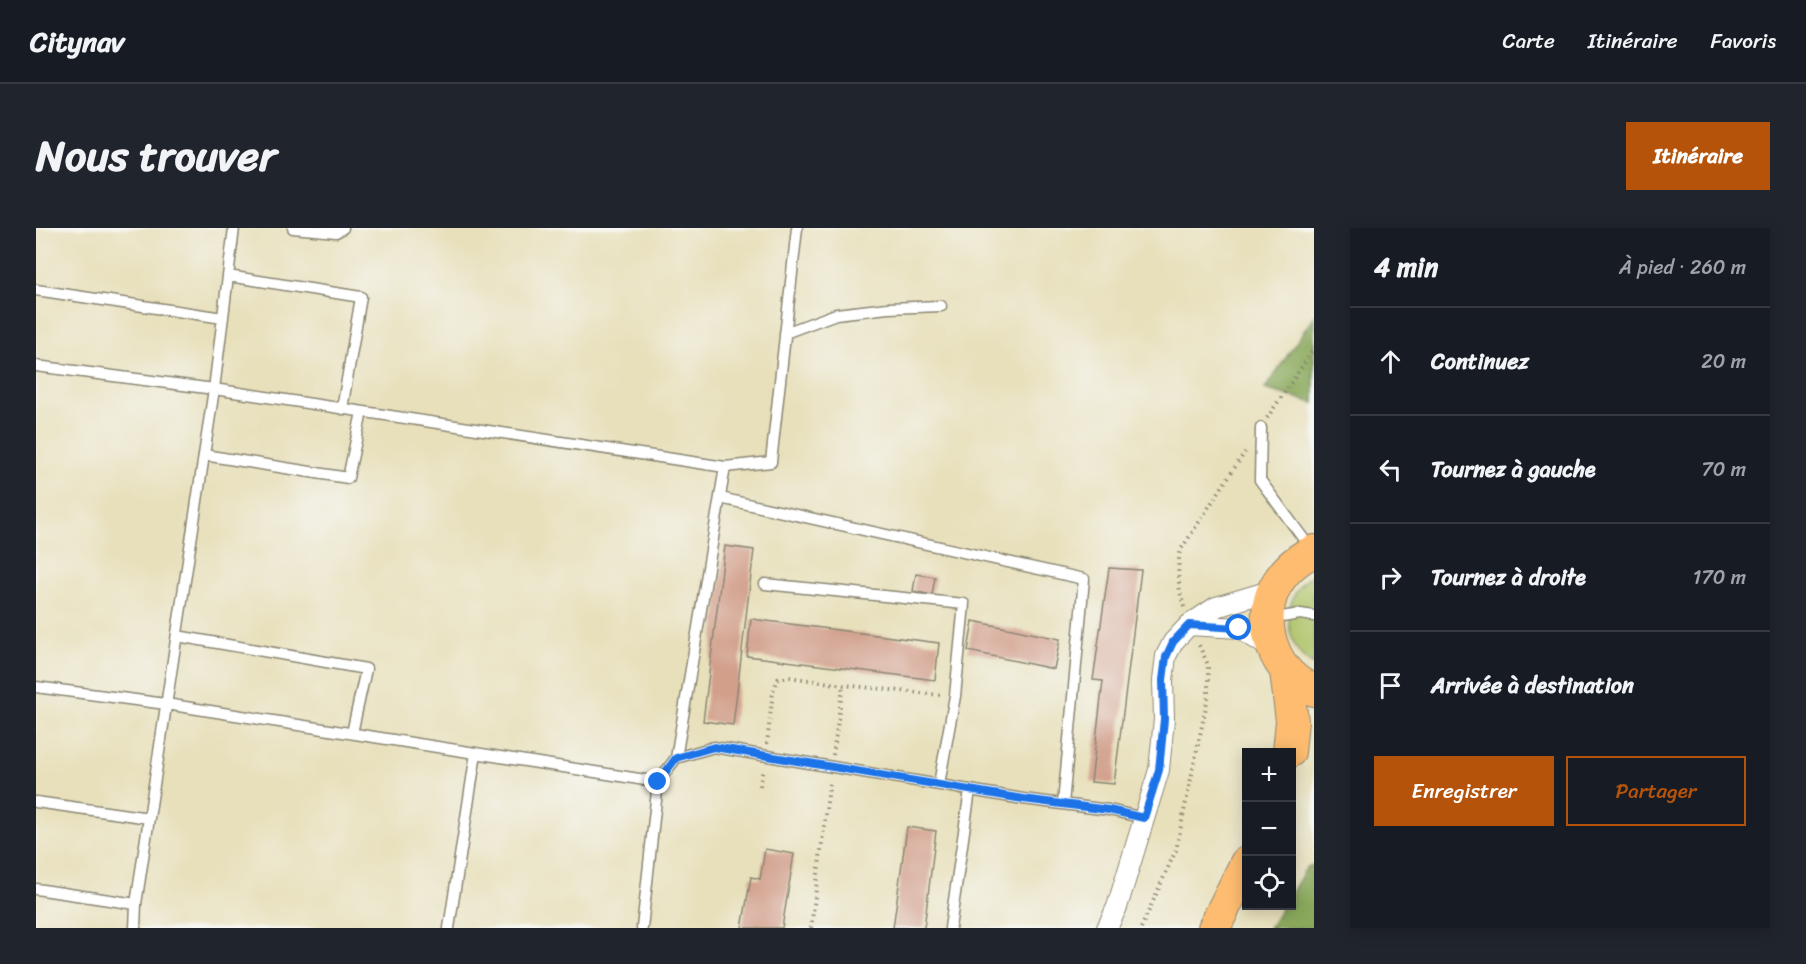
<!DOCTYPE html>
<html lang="fr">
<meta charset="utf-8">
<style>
body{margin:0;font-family:Sriracha,sans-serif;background:#20242c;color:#f1f3f6}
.controls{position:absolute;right:18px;bottom:18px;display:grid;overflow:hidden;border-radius:0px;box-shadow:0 3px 15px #0003}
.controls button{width:54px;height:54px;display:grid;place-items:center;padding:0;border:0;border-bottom:2px solid #363941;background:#171b24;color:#f1f3f6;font:30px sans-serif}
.stop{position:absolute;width:18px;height:18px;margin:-14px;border:4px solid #1a73e8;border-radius:50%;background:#fff}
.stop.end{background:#1a73e8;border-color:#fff;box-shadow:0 2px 6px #0008}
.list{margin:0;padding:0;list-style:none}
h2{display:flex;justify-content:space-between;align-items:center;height:78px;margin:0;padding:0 24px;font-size:26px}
h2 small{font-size:20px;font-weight:400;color:#9ea1a6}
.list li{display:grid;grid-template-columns:39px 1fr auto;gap:18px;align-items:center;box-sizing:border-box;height:108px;padding:0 24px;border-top:2px solid #363941}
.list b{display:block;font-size:22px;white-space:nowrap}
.list em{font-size:20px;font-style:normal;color:#9ea1a6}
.actions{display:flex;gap:12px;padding:18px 24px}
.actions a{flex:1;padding:14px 0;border:2px solid #b45309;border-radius:0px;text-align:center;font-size:21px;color:#b45309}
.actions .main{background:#b45309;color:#fff}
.icon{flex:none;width:33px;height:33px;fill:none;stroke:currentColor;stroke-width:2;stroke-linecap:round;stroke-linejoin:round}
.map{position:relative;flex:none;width:1278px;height:700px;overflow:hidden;border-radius:0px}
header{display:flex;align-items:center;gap:36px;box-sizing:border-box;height:84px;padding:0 30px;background:#171b24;border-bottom:2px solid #363941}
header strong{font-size:28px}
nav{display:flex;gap:33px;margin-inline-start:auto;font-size:21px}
.intro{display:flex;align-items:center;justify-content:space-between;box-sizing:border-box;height:144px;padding:0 36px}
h1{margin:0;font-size:42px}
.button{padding:15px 27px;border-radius:0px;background:#b45309;color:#fff;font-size:21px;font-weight:700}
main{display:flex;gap:36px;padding:0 36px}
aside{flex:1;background:#171b24;border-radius:0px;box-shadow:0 3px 15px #0003}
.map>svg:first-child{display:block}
.green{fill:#aec367;stroke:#6c7749;stroke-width:1.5}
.forest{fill:#8aa95c;stroke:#5a6a44;stroke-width:1.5}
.building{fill:#d29f8b}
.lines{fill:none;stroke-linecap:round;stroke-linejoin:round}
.lane-casing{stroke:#8a8673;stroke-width:13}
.street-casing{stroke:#8a8673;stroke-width:22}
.primary-casing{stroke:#8a8673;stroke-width:34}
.path{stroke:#8a8673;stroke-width:4;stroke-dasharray:1.5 4.5;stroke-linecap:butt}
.lane{stroke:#fff;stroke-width:10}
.street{stroke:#fff;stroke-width:20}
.primary{stroke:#fdbc70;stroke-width:32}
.route{stroke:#1a73e8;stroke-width:8}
</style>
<header>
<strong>Citynav</strong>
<nav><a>Carte</a><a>Itinéraire</a><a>Favoris</a></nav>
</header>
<div class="intro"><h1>Nous trouver</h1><a class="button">Itinéraire</a></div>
<main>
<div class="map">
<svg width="1278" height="700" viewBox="0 0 1278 700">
<rect width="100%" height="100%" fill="#f6f6f2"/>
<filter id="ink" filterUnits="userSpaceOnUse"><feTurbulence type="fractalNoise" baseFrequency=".0167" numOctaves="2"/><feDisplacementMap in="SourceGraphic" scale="12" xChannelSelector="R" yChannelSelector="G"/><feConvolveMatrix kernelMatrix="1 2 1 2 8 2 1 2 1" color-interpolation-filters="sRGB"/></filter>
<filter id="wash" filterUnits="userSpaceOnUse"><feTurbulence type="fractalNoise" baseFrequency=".008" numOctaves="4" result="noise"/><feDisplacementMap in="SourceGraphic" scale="24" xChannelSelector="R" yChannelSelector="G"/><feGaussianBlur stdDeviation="1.35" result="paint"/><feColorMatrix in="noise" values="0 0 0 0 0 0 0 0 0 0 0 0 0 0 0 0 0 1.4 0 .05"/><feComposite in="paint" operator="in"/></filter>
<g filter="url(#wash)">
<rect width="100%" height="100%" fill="#e8e0bb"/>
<path class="green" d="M1278,346V437C1274,435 1270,432 1267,429C1245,406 1249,361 1278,346Z"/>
<path class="forest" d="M1278,88V175L1229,161Z
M1278,637V700H1233L1247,678H1256V664L1271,639Z"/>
<g id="blocks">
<path class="building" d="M689,318L718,322L697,497L667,493Z
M1073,340L1105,342L1078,556L1055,554L1067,453L1057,452Z
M880,346L899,349L896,367L877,363Z
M715,391L903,415L899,452L711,428Z
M937,393L1024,411L1018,441L932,423Z
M871,599L900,603L888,700H857Z
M729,621L758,626L746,700H706L715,649L724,651Z"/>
</g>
</g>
<g filter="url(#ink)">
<use href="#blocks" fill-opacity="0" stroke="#8a8673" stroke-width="1.5"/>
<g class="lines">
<defs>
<path id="lane" d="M257,0L300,4L307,0
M192,48L325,69L306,181
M0,62L187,90
M749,105L800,86L852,80L905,78
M0,138L178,161L689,239L640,530
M1225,200L1224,252L1275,321
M168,227L312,250L326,184
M689,239L735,234L761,0
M684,270L1048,351L1027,576
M729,356L928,376L919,468L903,556
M1234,391L1264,386L1278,388
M141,408L330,441L316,505
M0,459L130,476L622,554
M0,574L113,590
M0,661L100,676
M99,700L100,676L178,161L198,0
M413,700L440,525
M606,700L622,554L640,530L678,519L987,571L1073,582L1108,590
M914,700L934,562"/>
<path id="street" d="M1153,397L1203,400L1236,421
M1071,700L1081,679L1123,542L1128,491L1127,452L1130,428L1137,414L1153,397L1180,379L1237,362"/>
<path id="primary" d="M1278,323C1261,331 1247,343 1238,361C1221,397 1239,448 1278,462
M1250,443L1256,493L1253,524
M1178,700L1210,635"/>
</defs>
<use href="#lane" class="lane-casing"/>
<use href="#street" class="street-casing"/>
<use href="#primary" class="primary-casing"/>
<path class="path" d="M1231,190L1278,121
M1148,379C1142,359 1141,344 1144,323L1209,224
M731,516L737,463L742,451L753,449L807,457L904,467
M797,527L807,457
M724,558L727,541
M775,700L794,552
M1105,700L1140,622L1172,469V437L1163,417"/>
<use href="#lane" class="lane"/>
<use href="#street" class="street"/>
<use href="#primary" class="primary"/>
</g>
</g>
<g class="lines" filter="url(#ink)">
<path class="route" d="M622,554L640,530L678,519L987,571L1073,582L1108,590L1123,542L1128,491L1127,452L1130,429L1137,414L1153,397L1203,400"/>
</g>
</svg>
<div class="controls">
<button>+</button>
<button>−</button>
<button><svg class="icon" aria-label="locate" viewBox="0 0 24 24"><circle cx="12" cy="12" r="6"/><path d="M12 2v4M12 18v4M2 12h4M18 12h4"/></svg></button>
</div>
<div class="stop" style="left:1203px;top:400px"></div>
<div class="stop end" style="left:622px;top:554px"></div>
</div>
<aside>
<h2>4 min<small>À pied · 260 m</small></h2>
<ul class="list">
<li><svg class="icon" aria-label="ahead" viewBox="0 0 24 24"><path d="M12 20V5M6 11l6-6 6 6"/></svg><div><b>Continuez</b></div><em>20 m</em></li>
<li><svg class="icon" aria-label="left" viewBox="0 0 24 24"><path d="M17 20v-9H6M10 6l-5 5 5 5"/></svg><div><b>Tournez à gauche</b></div><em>70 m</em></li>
<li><svg class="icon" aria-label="right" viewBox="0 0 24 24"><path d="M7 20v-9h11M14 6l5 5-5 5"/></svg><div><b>Tournez à droite</b></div><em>170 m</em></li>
<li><svg class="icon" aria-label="arrive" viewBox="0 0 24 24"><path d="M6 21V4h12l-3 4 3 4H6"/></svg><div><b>Arrivée à destination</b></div></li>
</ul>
<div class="actions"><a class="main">Enregistrer</a><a>Partager</a></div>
</aside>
</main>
